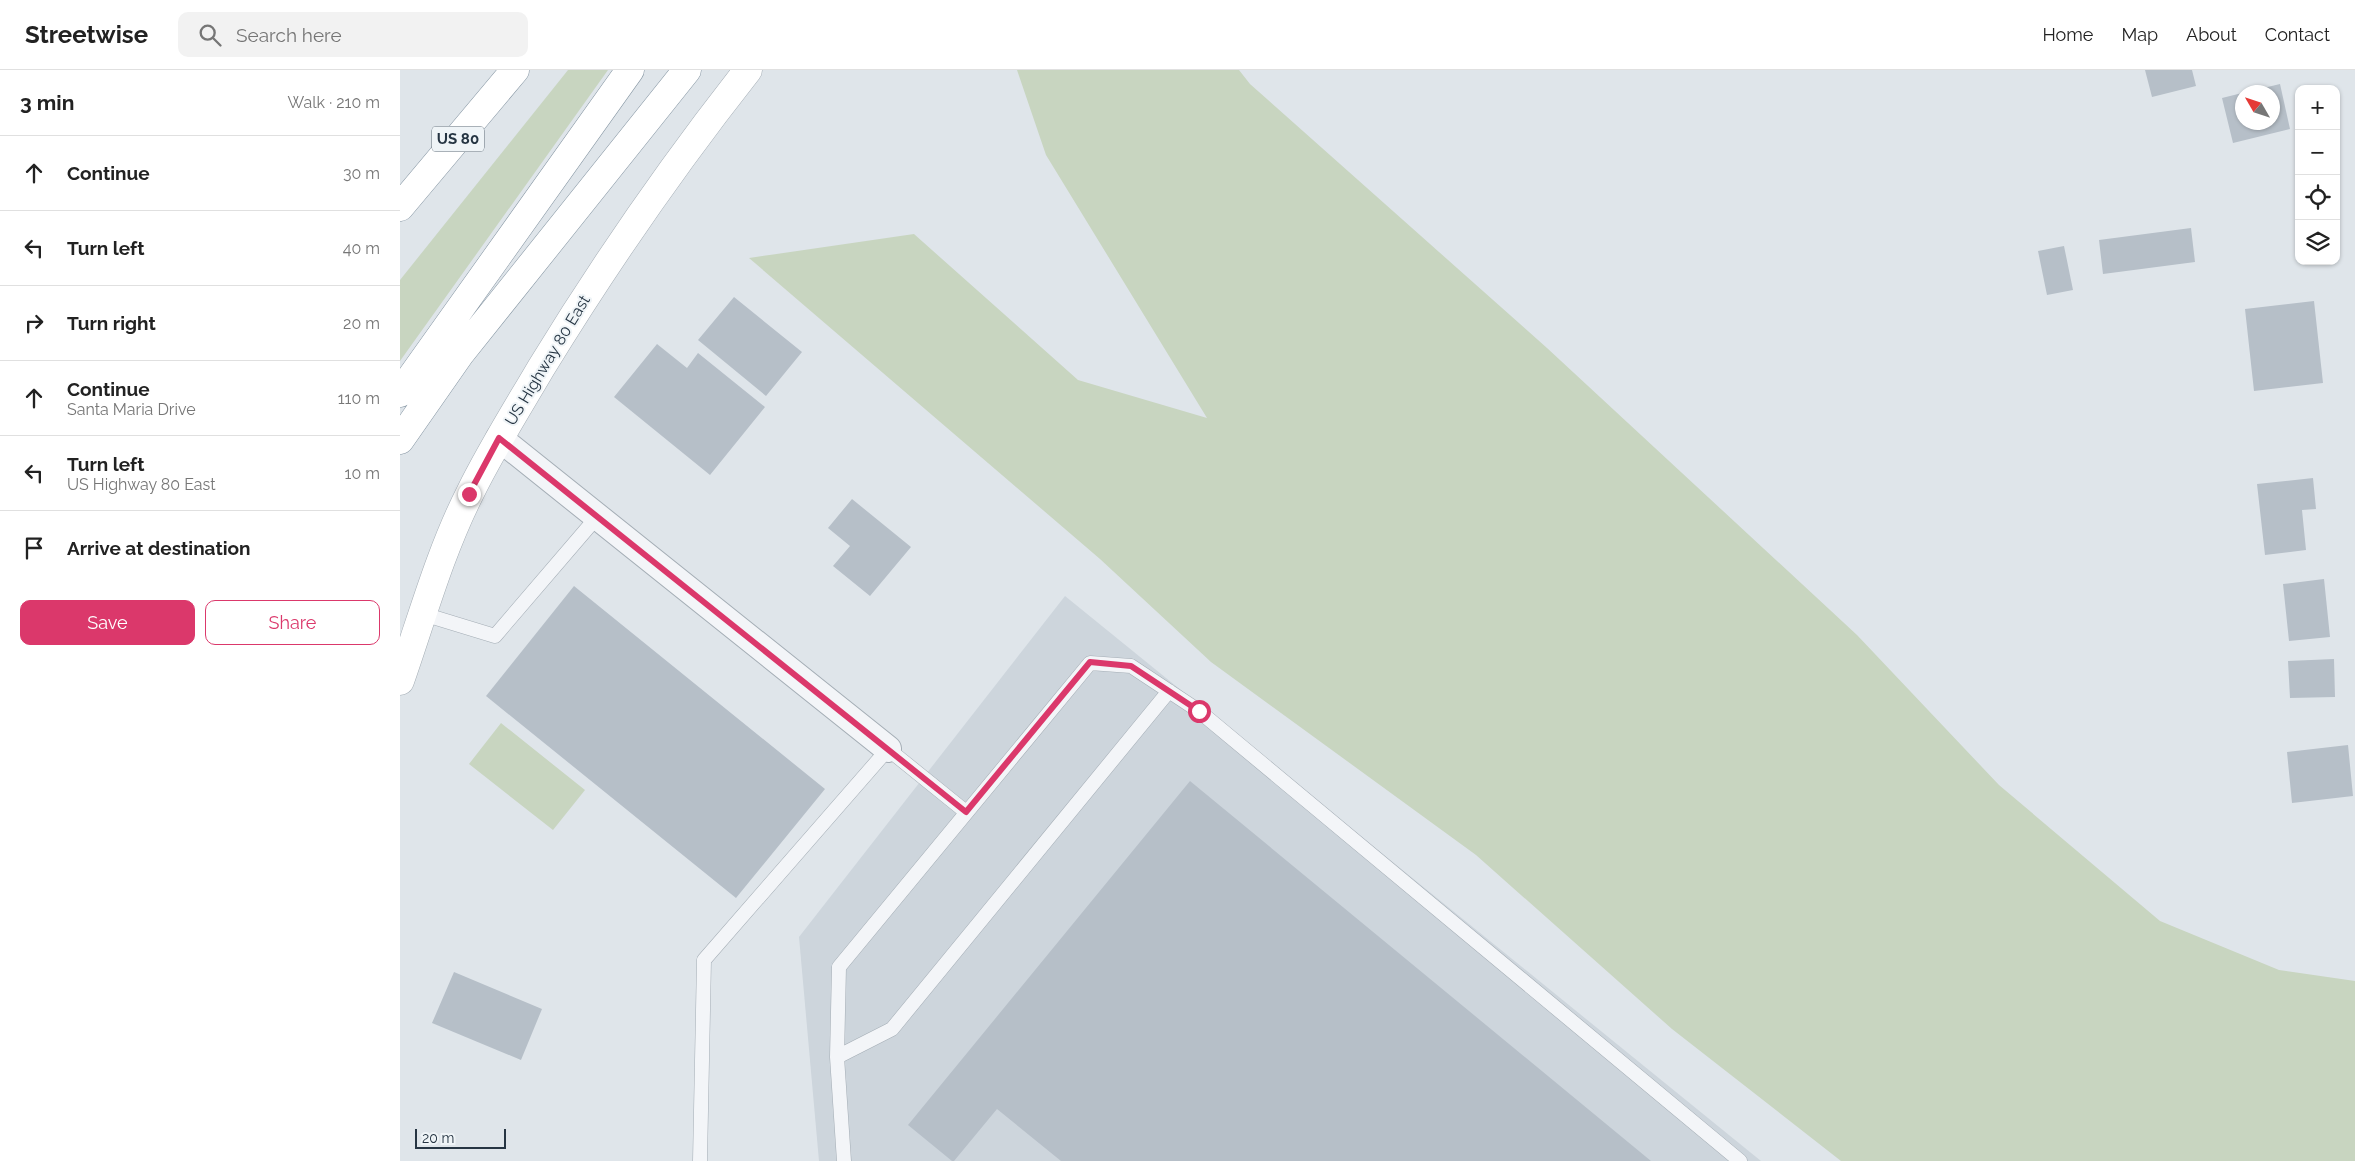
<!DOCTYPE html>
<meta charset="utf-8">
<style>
body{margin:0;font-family:Raleway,sans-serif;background:#f2f2f2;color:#222}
.controls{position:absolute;right:15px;top:15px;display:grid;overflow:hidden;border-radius:10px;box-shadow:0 1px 4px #0004}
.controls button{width:45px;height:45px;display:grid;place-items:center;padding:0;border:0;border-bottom:1px solid #e0e0e0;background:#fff;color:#222;font:25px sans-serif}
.compass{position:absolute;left:1835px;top:15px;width:45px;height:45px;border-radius:50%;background:#fff;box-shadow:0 1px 4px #0004;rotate:309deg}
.scale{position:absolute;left:15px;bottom:12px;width:91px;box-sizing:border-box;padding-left:5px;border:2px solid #263543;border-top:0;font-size:14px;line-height:18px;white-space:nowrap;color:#263543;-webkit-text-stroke:4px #eff4f7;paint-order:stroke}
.stop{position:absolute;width:15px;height:15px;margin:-11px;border:4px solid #db386b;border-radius:50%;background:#fff}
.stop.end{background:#db386b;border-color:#fff;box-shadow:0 1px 5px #0008}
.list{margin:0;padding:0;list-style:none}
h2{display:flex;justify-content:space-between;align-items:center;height:65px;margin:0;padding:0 20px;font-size:21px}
h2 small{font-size:16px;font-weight:400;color:#767676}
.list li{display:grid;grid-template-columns:32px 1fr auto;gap:15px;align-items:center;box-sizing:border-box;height:75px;padding:0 20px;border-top:1px solid #e0e0e0}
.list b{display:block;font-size:19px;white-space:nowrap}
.list p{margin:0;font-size:16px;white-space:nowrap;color:#767676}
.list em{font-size:16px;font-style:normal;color:#767676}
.actions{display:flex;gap:10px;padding:15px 20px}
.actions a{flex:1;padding:11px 0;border:1px solid #db386b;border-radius:10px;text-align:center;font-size:18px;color:#db386b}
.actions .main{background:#db386b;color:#fff}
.icon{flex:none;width:28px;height:28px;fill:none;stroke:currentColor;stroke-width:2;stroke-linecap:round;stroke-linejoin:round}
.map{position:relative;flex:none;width:1955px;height:1091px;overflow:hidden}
header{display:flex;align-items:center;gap:30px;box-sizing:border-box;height:70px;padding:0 25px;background:#fff;border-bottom:1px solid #e0e0e0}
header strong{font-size:24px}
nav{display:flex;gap:28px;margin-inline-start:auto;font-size:18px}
.search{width:350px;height:45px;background:#f2f2f2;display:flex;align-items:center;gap:12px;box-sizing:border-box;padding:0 18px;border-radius:10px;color:#767676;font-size:19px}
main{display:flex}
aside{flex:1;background:#fff}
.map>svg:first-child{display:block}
.built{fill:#cdd5dc}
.green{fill:#c8d5c0}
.building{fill:#b6bfc8}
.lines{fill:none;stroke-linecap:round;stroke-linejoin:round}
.service-casing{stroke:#a4adb5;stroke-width:15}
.minor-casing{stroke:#a4adb5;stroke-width:28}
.secondary-casing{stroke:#a4adb5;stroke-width:29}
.motorway-casing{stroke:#8595a2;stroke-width:29}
.service{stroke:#f3f5f8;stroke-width:14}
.minor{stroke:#f3f5f8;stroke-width:26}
.secondary{stroke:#fff;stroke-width:28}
.motorway{stroke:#fff;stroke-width:28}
.route{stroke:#db386b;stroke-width:6}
.labels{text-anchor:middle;stroke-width:4;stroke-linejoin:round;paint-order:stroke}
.shield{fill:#eff4f7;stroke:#626e79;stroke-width:1}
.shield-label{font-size:15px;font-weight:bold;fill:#263543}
.street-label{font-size:16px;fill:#263543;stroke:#eff4f7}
</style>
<header>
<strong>Streetwise</strong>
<div class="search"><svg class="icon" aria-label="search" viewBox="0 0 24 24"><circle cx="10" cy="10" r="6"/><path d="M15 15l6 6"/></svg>Search here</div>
<nav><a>Home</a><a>Map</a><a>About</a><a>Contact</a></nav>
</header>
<main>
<aside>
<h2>3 min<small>Walk · 210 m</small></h2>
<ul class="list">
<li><svg class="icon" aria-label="ahead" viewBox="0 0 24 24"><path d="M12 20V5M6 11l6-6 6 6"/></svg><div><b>Continue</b></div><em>30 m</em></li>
<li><svg class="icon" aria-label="left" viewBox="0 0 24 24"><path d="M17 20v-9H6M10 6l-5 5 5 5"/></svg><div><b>Turn left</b></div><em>40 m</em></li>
<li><svg class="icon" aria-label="right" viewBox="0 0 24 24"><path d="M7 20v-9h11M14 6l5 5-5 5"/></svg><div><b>Turn right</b></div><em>20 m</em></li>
<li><svg class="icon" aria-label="ahead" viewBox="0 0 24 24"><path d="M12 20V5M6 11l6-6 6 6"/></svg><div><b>Continue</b><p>Santa Maria Drive</p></div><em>110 m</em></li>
<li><svg class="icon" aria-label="left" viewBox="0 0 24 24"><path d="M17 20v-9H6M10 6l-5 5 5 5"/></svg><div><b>Turn left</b><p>US Highway 80 East</p></div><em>10 m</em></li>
<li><svg class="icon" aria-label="arrive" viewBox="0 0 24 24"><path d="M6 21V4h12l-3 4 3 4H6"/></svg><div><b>Arrive at destination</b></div></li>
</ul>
<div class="actions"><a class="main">Save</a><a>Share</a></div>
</aside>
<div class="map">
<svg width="1955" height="1091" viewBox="0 0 1955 1091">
<rect width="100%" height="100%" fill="#dfe5ea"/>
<path class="built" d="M665,526L1361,1091H419L399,867Z"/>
<path class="green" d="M168,0H208L0,291V210Z
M617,0H839L850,14L1147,278L1457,565L1599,715L1760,851L1879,900L1955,911V1091H1441L1272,959L1076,785L811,592L700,489L349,188L514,164L678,310L807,348L646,85Z
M101,653L185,720L153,760L69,694Z"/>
<path class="building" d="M1745,0H1792L1796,16L1752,27Z
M1880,14L1890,59L1833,73L1822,28L1842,23V52H1872V22H1847Z
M1791,158L1795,192L1703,204L1699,170Z
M1664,176L1673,220L1647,225L1638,181Z
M334,227L402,282L366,326L298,270Z
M1914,231L1923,313L1854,321L1845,239Z
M257,274L287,298L298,283L365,337L310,405L214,327Z
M1913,408L1916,439L1902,440L1906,480L1865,485L1857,414Z
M452,429L511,477L470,526L433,496L450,476L428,458Z
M1924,509L1930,567L1889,571L1883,514Z
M174,516L425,719L336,828L86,626Z
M1934,589L1935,627L1890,628L1888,591Z
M1948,675L1953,726L1892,733L1887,682Z
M790,711L1251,1091H661L597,1039L554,1091H552L508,1055Z
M54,902L142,939L121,990L32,953Z"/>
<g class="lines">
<defs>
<path id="service" d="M23,544L95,566L197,447
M437,987L492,959L769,621
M300,1091L304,890L488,679L566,742
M444,1091L437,987L439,897L690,593L731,596L799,641L1340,1091"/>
<path id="minor" d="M99,368L488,679"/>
<path id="secondary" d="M0,611C22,548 40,482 70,423C91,380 117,339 141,298C204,195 273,95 348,0"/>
<path id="motorway" d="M0,137L115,0
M0,323L230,0
M0,370L60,284L287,0"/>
</defs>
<use href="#service" class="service-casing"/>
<use href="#minor" class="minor-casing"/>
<use href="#secondary" class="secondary-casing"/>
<use href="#motorway" class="motorway-casing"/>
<use href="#service" class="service"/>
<use href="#minor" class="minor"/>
<use href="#secondary" class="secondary"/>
<use href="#motorway" class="motorway"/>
</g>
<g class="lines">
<path class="route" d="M69,424L99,368L566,742L690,592L731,596L799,641"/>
</g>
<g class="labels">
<rect class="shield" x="32" y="56.5" width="52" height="25" rx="4"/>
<g class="shield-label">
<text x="58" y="74">US 80</text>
</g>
<g class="street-label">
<text transform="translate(147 290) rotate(-59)" y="6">US Highway 80 East</text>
</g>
</g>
</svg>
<div class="controls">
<button>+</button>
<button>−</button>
<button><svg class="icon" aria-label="locate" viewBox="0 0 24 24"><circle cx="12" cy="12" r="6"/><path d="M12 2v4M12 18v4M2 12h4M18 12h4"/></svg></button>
<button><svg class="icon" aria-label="layers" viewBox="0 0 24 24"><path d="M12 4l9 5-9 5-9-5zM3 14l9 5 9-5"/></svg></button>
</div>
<svg class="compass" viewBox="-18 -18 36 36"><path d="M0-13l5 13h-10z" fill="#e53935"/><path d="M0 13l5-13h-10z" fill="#767676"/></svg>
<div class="scale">20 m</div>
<div class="stop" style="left:799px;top:641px"></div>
<div class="stop end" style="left:69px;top:424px"></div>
</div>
</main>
